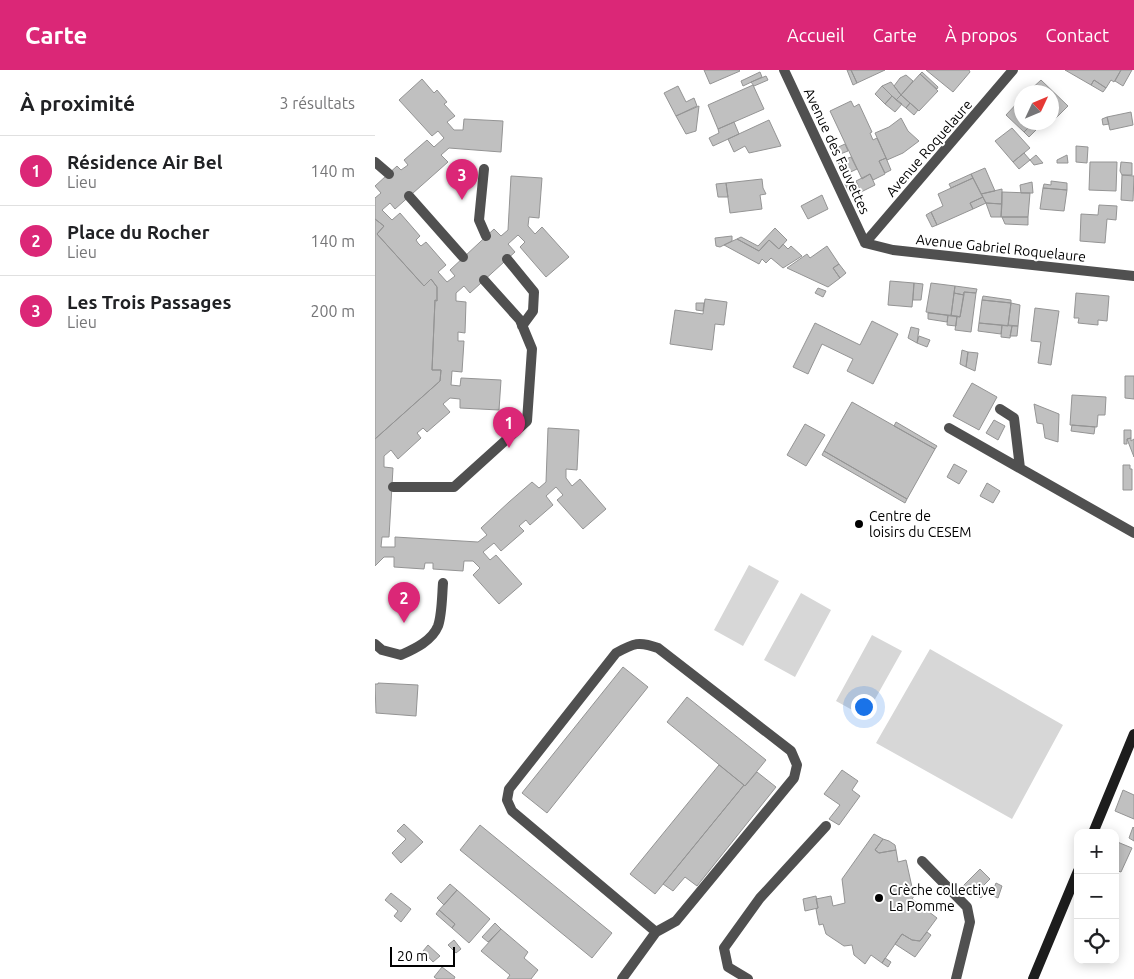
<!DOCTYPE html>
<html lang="fr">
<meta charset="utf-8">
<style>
body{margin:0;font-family:Ubuntu,sans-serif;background:#f6f6f6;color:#202124}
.controls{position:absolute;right:15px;bottom:15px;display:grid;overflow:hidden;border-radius:10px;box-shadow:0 2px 12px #0003}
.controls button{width:45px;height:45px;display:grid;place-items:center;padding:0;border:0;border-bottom:1px solid #e0e0e0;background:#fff;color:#202124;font:25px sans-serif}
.compass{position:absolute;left:639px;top:15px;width:45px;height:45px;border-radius:50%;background:#fff;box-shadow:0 2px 12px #0003;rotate:46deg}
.scale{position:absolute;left:15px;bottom:12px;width:65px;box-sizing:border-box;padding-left:5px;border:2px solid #000;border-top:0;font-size:14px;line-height:18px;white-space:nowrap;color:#000;-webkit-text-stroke:4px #fff;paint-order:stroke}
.you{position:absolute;left:488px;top:636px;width:18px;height:18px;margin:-12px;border:4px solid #fff;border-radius:50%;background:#1a73e8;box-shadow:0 0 0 8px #1a73e833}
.badge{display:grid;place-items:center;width:32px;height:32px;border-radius:50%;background:#db2777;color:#fff;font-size:16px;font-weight:700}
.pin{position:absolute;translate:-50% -41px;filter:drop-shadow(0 1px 2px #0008)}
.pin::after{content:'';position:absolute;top:26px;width:18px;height:15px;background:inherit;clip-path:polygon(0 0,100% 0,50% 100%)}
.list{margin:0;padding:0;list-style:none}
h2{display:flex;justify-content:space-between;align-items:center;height:65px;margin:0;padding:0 20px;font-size:21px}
h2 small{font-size:16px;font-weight:400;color:#757577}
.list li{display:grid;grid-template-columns:32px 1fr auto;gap:15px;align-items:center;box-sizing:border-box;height:70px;padding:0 20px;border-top:1px solid #e0e0e0}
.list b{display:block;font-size:19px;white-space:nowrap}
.list p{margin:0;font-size:16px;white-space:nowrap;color:#757577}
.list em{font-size:16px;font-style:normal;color:#757577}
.icon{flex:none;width:28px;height:28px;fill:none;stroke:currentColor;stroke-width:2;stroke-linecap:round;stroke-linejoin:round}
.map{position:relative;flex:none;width:759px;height:909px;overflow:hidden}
header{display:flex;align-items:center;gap:30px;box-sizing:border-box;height:70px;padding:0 25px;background:#db2777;color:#fff}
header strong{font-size:24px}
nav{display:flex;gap:28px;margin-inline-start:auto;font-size:18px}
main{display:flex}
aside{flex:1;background:#fff}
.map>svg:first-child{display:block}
.green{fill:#d7d7d7}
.building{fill:#c0c0c0;stroke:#949494}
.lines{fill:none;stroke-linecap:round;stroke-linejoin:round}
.lane{stroke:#505050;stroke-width:10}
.street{stroke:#505050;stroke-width:10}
.secondary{stroke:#1d1d1d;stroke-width:10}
.poi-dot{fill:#000;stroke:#fff;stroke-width:2}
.labels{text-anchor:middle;stroke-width:4;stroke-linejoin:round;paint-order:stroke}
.street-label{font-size:14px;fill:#000;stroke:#fff}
.poi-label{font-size:14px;fill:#000;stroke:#fff;text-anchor:start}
</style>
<header>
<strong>Carte</strong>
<nav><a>Accueil</a><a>Carte</a><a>À propos</a><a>Contact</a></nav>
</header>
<main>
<aside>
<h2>À proximité<small>3 résultats</small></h2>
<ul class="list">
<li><span class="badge">1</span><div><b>Résidence Air Bel</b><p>Lieu</p></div><em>140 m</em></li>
<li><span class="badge">2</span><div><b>Place du Rocher</b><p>Lieu</p></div><em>140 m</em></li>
<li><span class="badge">3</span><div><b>Les Trois Passages</b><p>Lieu</p></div><em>200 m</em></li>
</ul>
</aside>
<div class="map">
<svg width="759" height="909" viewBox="0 0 759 909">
<rect width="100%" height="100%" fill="#fff"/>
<path class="green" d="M374,495L404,511L368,576L339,560Z
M426,523L456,540L420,607L389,590Z
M497,565L527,581L490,647L461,631Z
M555,579L688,655L637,749L501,673Z"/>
<path class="building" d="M329,0H364L365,1L335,14Z
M472,0H476L482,13L478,15Z
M476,0H510L482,13Z
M551,0H594L595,2L578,22Z
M690,0H746L739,12L736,10L731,18L719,10L716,15Z
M746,0H757L748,16L740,11Z
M385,2L387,7L368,16L366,11Z
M547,2L563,17L562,19L545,4Z
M545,4L563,21L544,41L526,25Z
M531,5L538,11L526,25L519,16L525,8Z
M391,6L393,10L379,16L376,12Z
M47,9L59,23L62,20L72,32L69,34L80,46L72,52L79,60H88L89,49L128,51L126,82L74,78L66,85L73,92L20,139L15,133L7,140L17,150L25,143L45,166L41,170L43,173L46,176L51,172L71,195L63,202L72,212L80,206L75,200L119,159L126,166L133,160L136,106L167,108L164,148L154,147L153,156L160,164L167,157L194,187L171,207L145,177L150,172L143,165L133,174L140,182L95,223L89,216L81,223V231L91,232L90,263L83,262V271H89L87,302L77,301L76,315L85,316L86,308L126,310L124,340L85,338V329L75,328L68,334L75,342L52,362L48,358L42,363L46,368L23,389L16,380L9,386V397L18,398L14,467H7L6,477H20V467L103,472L112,465L106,458L134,432L157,412L164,418L171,412L173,358L204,360L202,400L191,399V408L197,416L205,409L231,439L208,459L182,430L188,425L181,417L171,426L178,435L155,455L151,450L144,456L149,461L126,481L119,473L108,482L115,490L121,485L147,514L124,534L98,505L105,498L98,491H89L88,501L58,499V493H50L49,499L19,497V487H9L0,496V369L65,311L66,300H57L60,230L62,231V217L56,209L49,216L2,164L9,156L0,149V128L6,123L0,116L22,96L26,100L33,95L29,90L52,70L59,77L69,68L63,61L57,66L24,30Z
M666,10L693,36L676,53V22H653Z
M719,10L731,18L728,22L716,15Z
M516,12L526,25L521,30L507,16Z
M378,15L389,39L343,59L333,35Z
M303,16L311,32L319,28L322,36L301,46L289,23Z
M507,16L517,26L510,34L500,24Z
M526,25L535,33L531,38L521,30Z
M517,26L527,34L520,42L510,34Z
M646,29V52H659L649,62L631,45Z
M476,31L479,37L484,34L497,62L495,63L498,70L502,68L511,88L504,91L510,104L498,110L495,104L487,109L455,41Z
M535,33L543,40L539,45L531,38Z
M324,36L321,61L311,64L301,46Z
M756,42L758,55L735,60L732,47Z
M732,47L734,54L728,55L727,49Z
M526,48L533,61L544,71L528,83L512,90L500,63L514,57Z
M394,50L406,76L374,83L370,76L359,82L353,69Z
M359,52L364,64L338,76L334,68L344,63L343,59Z
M659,52L664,57L654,67L649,62Z
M637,58L655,78L638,92L620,71Z
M470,74L473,81L460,86L457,80Z
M701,76L713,77L712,93L701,92Z
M649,83L655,90L644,99L638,92Z
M661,85L668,93L659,95L655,90Z
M692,85L693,93H682V90Z
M476,87L482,99L469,105L463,92Z
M511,88L516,100L510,103L504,91Z
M715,92H742L741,121L714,120Z
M746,92L757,93V105H747L745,101Z
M610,98L620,121L606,124L596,104Z
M495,104L500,115L486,122L481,111Z
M596,104L598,108L576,118L574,114Z
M747,105L759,106L758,131L746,130Z
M598,108L608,127L595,133L598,139L562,155L556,142L568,136L563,124Z
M387,109L388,118L391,124L385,125L387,139L355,143L351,113Z
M477,110L481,119L474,122L470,114Z
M676,111L692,113V120L668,118L669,114L676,115Z
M657,112L658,123H646L645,115Z
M351,113L353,127H343L341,114Z
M668,118L692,120L689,141L665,139Z
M627,119V134L611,133L606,124Z
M627,122L655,123L653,147H626Z
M447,125L453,139L433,149L426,136Z
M608,127L611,133L598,139L595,133Z
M611,133L627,134L626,147H616Z
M724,135L742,136L741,150L732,149L730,173L705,171L706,144L723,145Z
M556,142L562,155L557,157L551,145Z
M627,147H653V155L630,154Z
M0,149L9,156L2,164L49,216L56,209L62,217V231L60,230L57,300H66L65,311L0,369Z
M400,158L412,170L404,179L394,170L384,181L362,169L366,167L383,176Z
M357,166V171L345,177L341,176L340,168Z
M362,169L384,181L394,170L404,179L408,174L413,179L416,176L427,186L408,198L396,188L391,193L387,189L384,194L349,175Z
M452,176L464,194L458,198L465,208L453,217L412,198L432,184L435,188Z
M464,194L471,203L465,208L458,198Z
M515,211L539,213L537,237L513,235Z
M539,213L548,214L546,230H538Z
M556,213L580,216L576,246L551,242Z
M580,216L602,219L601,223L589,222V225L579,223Z
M443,218L451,221L448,227L440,223Z
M589,222L601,223L596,262L580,260L582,246L585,247Z
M579,223L589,225L585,247L576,246Z
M701,223L734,226L732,251L723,250V255L703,253L704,248H699Z
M608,226L636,230V233L607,230Z
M330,229L352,232L349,255L340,254L337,280L295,274L300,240L328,244Z
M607,230L636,233L633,256L604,253Z
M321,233H329L328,241L321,240Z
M636,233L645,235L643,256L633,255Z
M660,238L684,241L676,295L663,293L666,272L656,271Z
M553,243L573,245L572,252L553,249Z
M573,245L582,246L581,256L572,255Z
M497,251L523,264L498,314L472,301L478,289L447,274L433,304L418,297L440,253L485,275Z
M604,253L627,255L626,264L603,261Z
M627,255L637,256L635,268L626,267Z
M637,256H643L642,266H635Z
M536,257L544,259L542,273L533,268Z
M544,266L555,270L552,277L542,273Z
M587,280L593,282L591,297L585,294Z
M593,282L603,283L600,301L591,297Z
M750,306H759V329L750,328Z
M597,313L622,327L604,360L578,346Z
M697,325L731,327L730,345H723L722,357L695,355Z
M477,332L560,379L532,429L449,381Z
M659,334L684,344L683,372L670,368L668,354L662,353Z
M619,350L630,356L623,370L611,363Z
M521,352L562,376L560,379L519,356Z
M430,354L450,365L431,396L412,385Z
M697,355L720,357L719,364L696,361Z
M749,360H756V368L752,369V374H749Z
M756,368V371L759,369V387L752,369Z
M449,381L532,429L530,433L447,385Z
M579,394L592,401L584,414L572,407Z
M748,395H755V399H757V420H748Z
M612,413L625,421L618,433L605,426Z
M248,597L273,617L172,743L147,723Z
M3,613L43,615L41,646L1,643L0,614H3Z
M312,627L391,690L370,716L292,652Z
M344,695L369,715L280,824L255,804Z
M467,700L483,711L477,720L485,726L464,755L454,749L465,735L449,724Z
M382,702L401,717L322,816L310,807L298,821L288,814L369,715L370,716Z
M748,720L759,725V749L740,741Z
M29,754L48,772L26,793L17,783L31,769L22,761Z
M105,755L237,863L217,888L85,780Z
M758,757L759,758V771L754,768Z
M499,764L508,769L500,780L504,783L521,780L523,792L531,790L539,826L537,829L562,848L545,871L537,870L527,864L507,893L496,885L490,894L479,885L477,875L469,876L451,864L448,854L444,855L441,839L443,838L441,829L456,826L458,836L470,833L467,809Z
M508,769L514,771L520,775L521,780L504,783L500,780Z
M740,771L757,778L746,802L740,800Z
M605,799L615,809L606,818L611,822L606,828L601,824L599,826L588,816Z
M621,813L627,816L623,828L616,825Z
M75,814L82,820L69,835L62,828Z
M82,820L115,849L94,873L77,858L80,854L64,840Z
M16,823L36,839L26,852L19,846L23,841L10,830Z
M441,826L443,838L430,841L428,829Z
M64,840L80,854L77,858L61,844Z
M120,853L126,859L113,872L107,867Z
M126,859L153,882L149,888L163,900L156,909H132L135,905L106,881Z
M552,862L556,865L540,887L520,874L527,864L537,870L545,871Z
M79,870L86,879L81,883L73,875Z
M53,875L65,886L58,892L48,881Z
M510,888L516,892L513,897L507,893Z
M67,897L80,907L79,909H62L59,907Z"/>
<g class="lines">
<path class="lane" d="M0,92L14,104
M109,99L104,150L111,166
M34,126L88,187
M132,189L159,222L158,241L147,256
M625,339L639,348L645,398
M574,358L759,463
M18,417H79L152,351L157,279L145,250L109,210
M0,574L7,580L26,585C39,579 57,571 63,556C67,545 67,526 68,513
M547,791L592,837L595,852L581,909
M373,909L353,897L349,878L385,828L451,756"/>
<path class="street" d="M409,0L490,173
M490,173L518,180L759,206
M490,173L638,0
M247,909L281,862L301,851L419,708L422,695L416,681L283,578C264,571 259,573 241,583L134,719L132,730L137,741L281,862"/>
<path class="secondary" d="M718,763L759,664
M658,909L703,801"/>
</g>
<g class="poi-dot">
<circle cx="484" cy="454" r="5"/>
<circle cx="504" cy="828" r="5"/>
</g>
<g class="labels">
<g class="street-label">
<text transform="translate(554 78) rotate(-49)" y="5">Avenue Roquelaure</text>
<text transform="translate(462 81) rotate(65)" y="5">Avenue des Fauvettes</text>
<text transform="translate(626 178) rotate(6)" y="5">Avenue Gabriel Roquelaure</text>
</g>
<g class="poi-label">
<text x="494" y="451">Centre de<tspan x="494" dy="16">loisirs du CESEM</tspan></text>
<text x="514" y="825">Crèche collective<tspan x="514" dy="16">La Pomme</tspan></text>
</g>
</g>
</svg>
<div class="controls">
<button>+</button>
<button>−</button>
<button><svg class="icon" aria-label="locate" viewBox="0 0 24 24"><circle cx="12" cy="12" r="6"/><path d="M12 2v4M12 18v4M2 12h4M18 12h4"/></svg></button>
</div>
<svg class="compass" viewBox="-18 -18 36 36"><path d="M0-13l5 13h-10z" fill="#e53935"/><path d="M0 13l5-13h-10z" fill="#757577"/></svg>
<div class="scale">20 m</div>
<div class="you"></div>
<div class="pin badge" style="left:134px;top:378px">1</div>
<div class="pin badge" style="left:29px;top:553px">2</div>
<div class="pin badge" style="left:87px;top:130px">3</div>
</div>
</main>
